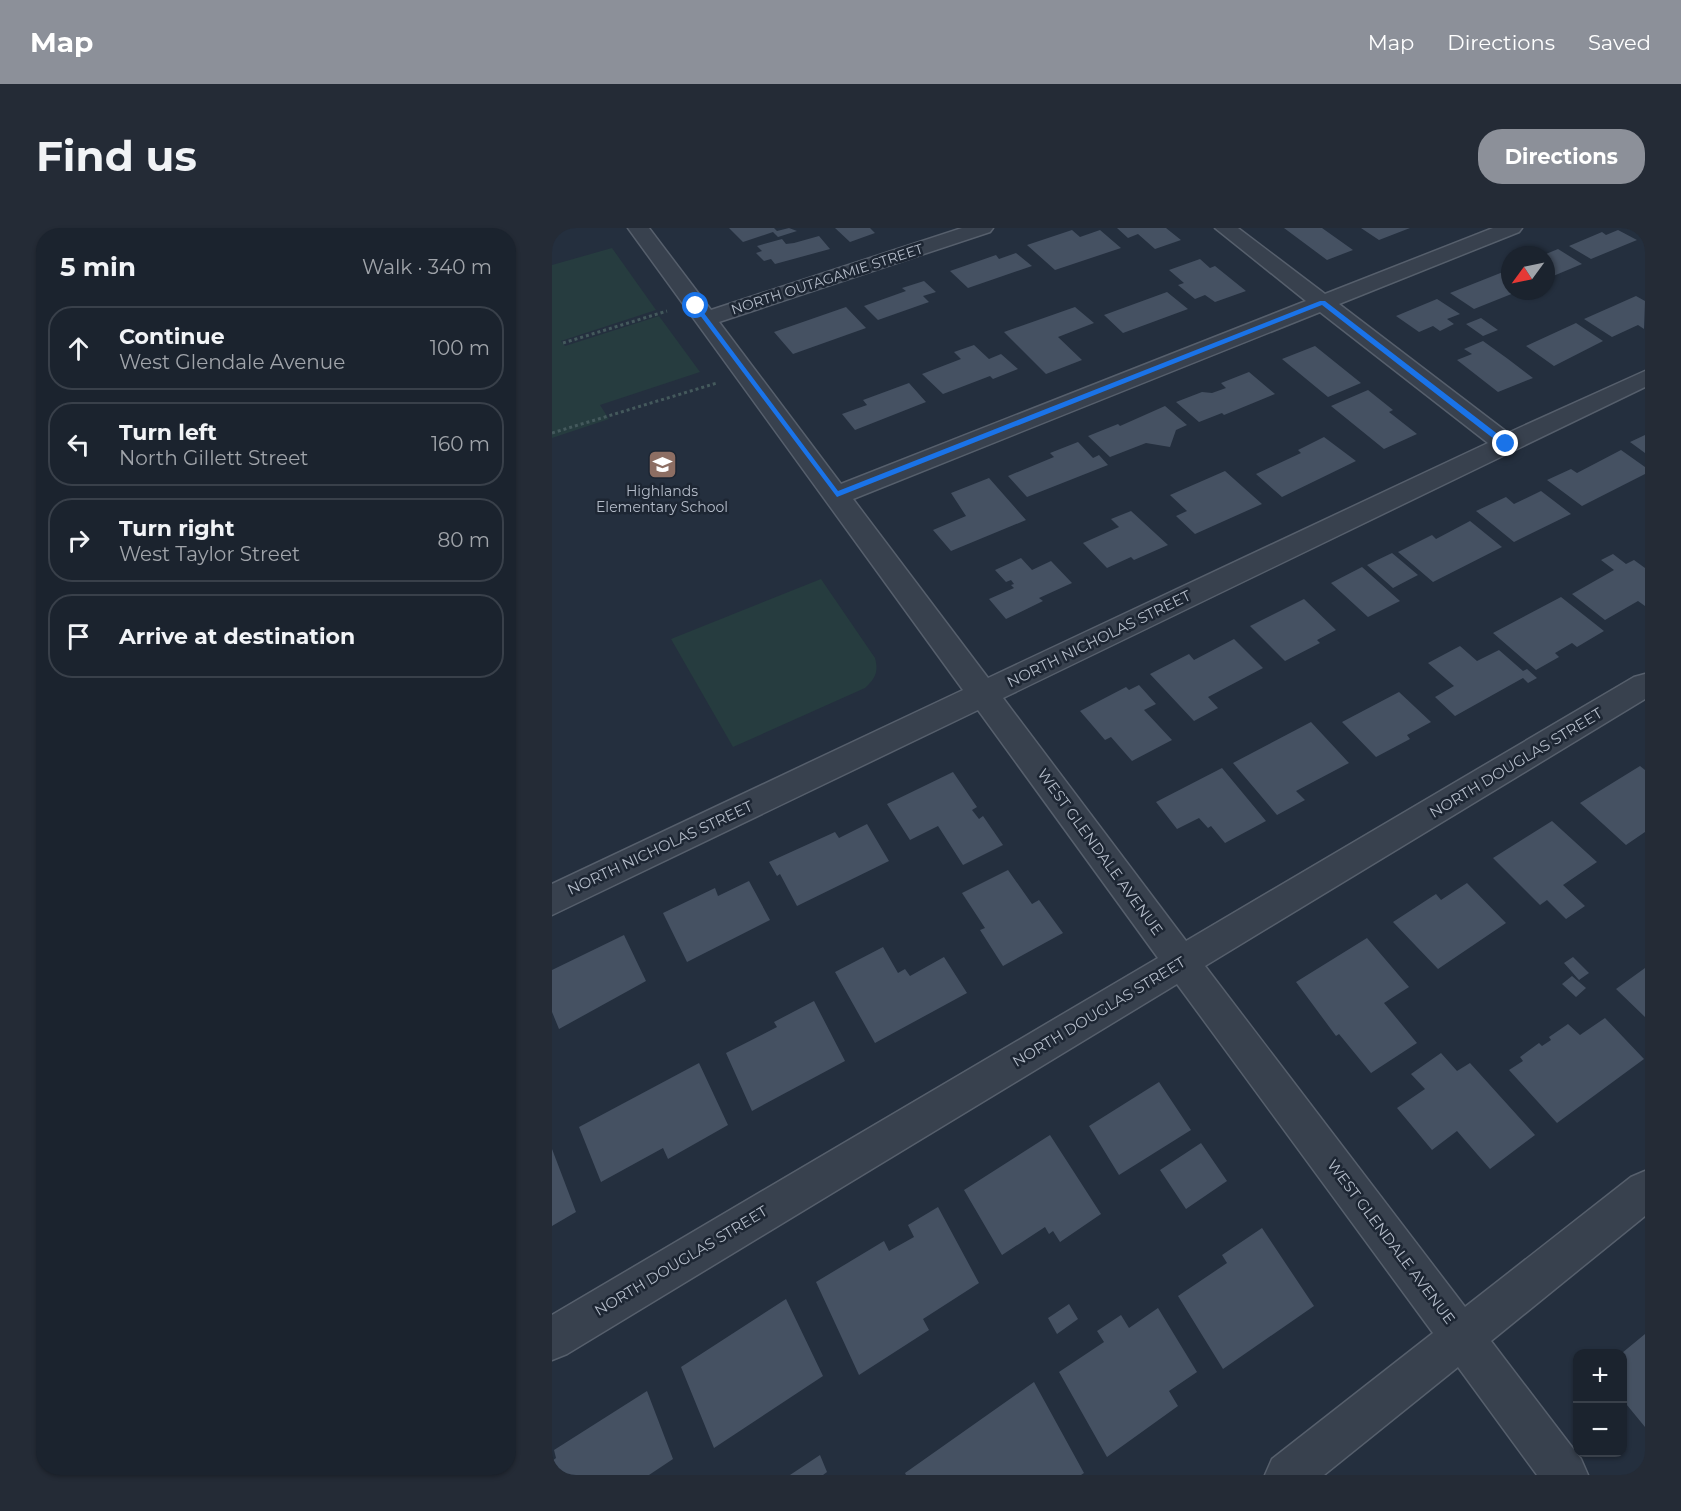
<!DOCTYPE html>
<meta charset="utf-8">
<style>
body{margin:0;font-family:Montserrat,sans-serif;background:#242b36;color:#f1f3f6}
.controls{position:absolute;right:18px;bottom:18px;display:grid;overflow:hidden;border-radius:12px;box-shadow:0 2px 4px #0004}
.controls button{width:54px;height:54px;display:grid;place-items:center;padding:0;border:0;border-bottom:2px solid #39404a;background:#1b232e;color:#f1f3f6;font:30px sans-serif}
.compass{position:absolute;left:949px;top:18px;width:54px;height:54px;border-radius:50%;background:#1b232e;box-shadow:0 2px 4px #0004;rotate:237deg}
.stop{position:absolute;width:18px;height:18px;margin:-14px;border:4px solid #1a73e8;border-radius:50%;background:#fff}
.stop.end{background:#1a73e8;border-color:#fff;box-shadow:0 2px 6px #0008}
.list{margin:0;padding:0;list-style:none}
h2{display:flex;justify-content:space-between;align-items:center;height:78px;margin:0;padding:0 24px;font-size:26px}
h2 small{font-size:20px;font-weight:400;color:#a0a4aa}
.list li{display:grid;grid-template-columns:39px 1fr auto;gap:18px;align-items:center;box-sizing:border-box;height:84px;margin:0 12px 12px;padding:0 12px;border:2px solid #39404a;border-radius:24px}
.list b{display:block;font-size:22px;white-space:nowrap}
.list p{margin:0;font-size:20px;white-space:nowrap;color:#a0a4aa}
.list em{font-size:20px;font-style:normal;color:#a0a4aa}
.icon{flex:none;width:33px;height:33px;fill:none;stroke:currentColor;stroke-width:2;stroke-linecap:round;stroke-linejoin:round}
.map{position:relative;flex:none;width:1093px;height:1247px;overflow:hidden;border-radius:24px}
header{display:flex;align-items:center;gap:36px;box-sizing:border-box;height:84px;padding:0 30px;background:#8c9099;color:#fff}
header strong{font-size:28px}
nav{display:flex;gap:33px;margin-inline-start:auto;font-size:21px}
.intro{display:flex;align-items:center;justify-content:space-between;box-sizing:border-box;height:144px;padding:0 36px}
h1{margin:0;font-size:42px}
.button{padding:15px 27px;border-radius:24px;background:#8c9099;color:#fff;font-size:21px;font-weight:700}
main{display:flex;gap:36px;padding:0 36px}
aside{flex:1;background:#1b232e;border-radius:24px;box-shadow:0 2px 4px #0004}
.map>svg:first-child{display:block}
.green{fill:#263c3f}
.building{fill:#455162}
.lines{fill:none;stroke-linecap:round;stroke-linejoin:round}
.minor-casing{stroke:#565f6c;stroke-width:3}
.path{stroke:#44595c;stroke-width:3;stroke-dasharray:3 3;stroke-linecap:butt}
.minor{fill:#38414e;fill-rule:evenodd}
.route{fill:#1a73e8}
.labels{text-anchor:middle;stroke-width:5;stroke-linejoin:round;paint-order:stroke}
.far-street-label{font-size:14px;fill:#b4bcc9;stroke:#1d2633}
.far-poi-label{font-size:14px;fill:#b4bcc9;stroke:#1d2633}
.street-label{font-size:15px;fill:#b4bcc9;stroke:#1d2633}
</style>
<header>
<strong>Map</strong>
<nav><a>Map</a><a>Directions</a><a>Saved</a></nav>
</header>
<div class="intro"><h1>Find us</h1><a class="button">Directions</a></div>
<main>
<aside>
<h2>5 min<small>Walk · 340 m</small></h2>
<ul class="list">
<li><svg class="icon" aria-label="ahead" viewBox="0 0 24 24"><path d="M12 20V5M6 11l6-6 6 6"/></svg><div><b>Continue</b><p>West Glendale Avenue</p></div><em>100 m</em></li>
<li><svg class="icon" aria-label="left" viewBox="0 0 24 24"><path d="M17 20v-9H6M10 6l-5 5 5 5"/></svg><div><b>Turn left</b><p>North Gillett Street</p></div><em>160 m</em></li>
<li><svg class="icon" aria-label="right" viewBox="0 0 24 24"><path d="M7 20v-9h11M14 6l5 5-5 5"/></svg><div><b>Turn right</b><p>West Taylor Street</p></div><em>80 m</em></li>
<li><svg class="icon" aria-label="arrive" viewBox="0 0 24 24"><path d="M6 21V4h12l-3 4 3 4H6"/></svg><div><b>Arrive at destination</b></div></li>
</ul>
</aside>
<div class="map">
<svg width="1093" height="1247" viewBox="0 0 1093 1247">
<rect width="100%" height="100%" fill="#242f3e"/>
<path class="green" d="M60,20L104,82L9,113L13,118L107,88L148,144L48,177L57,191L0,210V37Z
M269,351L323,430C327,444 323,451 313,460L181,519L119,411Z"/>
<path class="building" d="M177,0H222L225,3L237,0L245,3L226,9L221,4L191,14Z
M283,0H318L323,5L298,14Z
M565,0H614L629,12L603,21L586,6L576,10Z
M732,0H770L801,22L775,32Z
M809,0H858L827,12Z
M520,2L528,9L548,2L569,20L503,42L475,17Z
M1066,2L1085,12L1039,31L1017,18L1050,4L1054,7Z
M267,8L278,21L223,36L219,31L212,33L204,25L210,23L205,18L230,11L234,16L242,15Z
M1006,21L1030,36L994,51V26Z
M464,25L480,38L416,60L398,43L444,27L447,31Z
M648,31L658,40L663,38L694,63L663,74L653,67L643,71L626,57L632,55L617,42Z
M951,44L958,49V63H967L922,81L898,65Z
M372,53L384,64L371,68L377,74L326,92L312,78L354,63L350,60Z
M615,64L636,81L571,105L552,87Z
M1084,68L1093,73L1092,101L1086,97L1060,109L1032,91Z
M885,71L908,86L895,91L902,96L888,103L881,98L867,104L844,88Z
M294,79L314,100L241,126L222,104Z
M523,79L542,95L506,109L530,132L494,146L452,104Z
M929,90L946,102L931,108L914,96Z
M1024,95L1051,113L1002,138L974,118Z
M931,113L956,131L981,150L946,164L905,132L920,126L912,121Z
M422,117L437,131L449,126L466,141L441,151L438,148L391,166L370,146L409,131L402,124Z
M763,118L809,155L776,169L730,131Z
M697,144L723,166L672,187L670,185L647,194L624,174L650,164L660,165L674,160L669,155Z
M357,155L374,174L303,202L290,186L315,177L311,172Z
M816,162L841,182L837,184L865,206L832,221L779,178Z
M613,178L635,197L624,202L618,219L594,215L558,229L536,208L566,196L568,198Z
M1093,207V225L1078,214Z
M772,209L804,233L730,269L704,246L749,225L746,222Z
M526,214L541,230L547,227L556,237L475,269L456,248L502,229L498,225Z
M1069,222L1093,239V246L1030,278L995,252L1019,241L1025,245Z
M673,243L710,276L643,306L624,288L635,283L618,267Z
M437,250L474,292L399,323L381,302L414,288L399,265Z
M989,263L1019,286L962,314L924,283L954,269L962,276Z
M579,283L616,317L582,332L579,329L555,340L531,315L567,299L559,291Z
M918,293L950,319L881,354L846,324L880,307L884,311Z
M840,325L866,347L841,360L815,337Z
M1061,326L1074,336L1082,332L1093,340V378L1086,373L1053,392L1020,366L1062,342L1049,332Z
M469,330L480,342L499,333L520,355L487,370L491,373L454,391L437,371L462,360L459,357L462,356L459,352L454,354L443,342Z
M810,339L848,373L816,389L779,355Z
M1009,369L1052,403L1025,419L1020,415L1003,425L1007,429L984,442L941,405Z
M752,371L784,402L765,412L768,415L733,433L698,398Z
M682,411L711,440L656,469L666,480L642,493L598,446L637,426L642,432Z
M908,418L925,433L947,422L971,443L975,441L985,450L976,455L971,450L903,488L883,469L902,458L876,435Z
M587,457L604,476L592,482L620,512L580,533L559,509L553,512L528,483L574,459L577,462Z
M847,464L879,494L855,507L858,511L824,529L790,494Z
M759,494L797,535L744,563L753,572L725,587L681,535Z
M1088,538L1093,542V604L1074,617L1028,575Z
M670,540L714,593L673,615L659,598L656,600L647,590L625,601L604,574Z
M401,544L425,579L420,582L427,591L431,588L451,617L411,637L386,598L358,612L335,576Z
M1000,593L1045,634L1011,657L1033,678L1014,691L995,672L988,677L941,630Z
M315,596L337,633L245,678L228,646L225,648L217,634L283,604L287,610Z
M456,642L480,676L487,672L511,705L451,738L428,702L433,700L410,665Z
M197,653L218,692L135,734L111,685L163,660L166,668Z
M915,655L954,695L886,741L841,694L884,666L889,672Z
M72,707L94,753L7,801L0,784V742Z
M815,710L857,759L832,775L865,815L819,845L787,806L784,808L744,754Z
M331,719L346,745L353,741L358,748L392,729L415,765L323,815L283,744Z
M1021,729L1037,745L1027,752L1012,735Z
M1093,740V789L1064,761Z
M1020,748L1034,760L1024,769L1010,756Z
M262,773L293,833L200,883L174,825L225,799L222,794Z
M1053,790L1092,831L1005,895L957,842L971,833L968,829L987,815L990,818L999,812L997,809L1016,796L1028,807Z
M889,825L905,843L918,835L983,907L938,941L905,903L880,922L845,880L873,861L859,846Z
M147,835L176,897L116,931L111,920L49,954L27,899Z
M607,854L639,902L567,947L537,898Z
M498,907L549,986L508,1014L501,1003L497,1006L493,999L450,1027L412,962Z
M649,915L675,953L634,981L608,942Z
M0,921L24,984L0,998Z
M386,979L427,1055L371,1091L377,1102L307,1147L264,1054L332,1013L337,1023L362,1009L356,997Z
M710,1000L762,1078L671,1141L626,1068L675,1035L670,1027Z
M234,1071L271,1148L162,1220L129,1139Z
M517,1076L526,1091L505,1106L496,1090Z
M606,1080L645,1144L617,1163L626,1178L555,1229L507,1144L552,1114L545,1103L569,1087L577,1100Z
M1093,1106V1199L1070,1171V1125Z
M482,1154L532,1245L529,1247H354L353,1245Z
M95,1163L121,1231L97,1247H0V1233L4,1230L2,1222Z
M268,1227L275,1244L271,1247H238Z"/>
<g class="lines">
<defs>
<path id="minor" d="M76,0H97L159,82L410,0H441L438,4L167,94L289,256L754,73L663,0H686L773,66L941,0H970L967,4L787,76L956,205L1093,143V159L451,470L634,713L1082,449L1093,446V471L653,738L913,1079L1079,949L1093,943V988L939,1113L1029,1231L1036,1247H985L906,1139L772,1247H713L720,1231L881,1105L625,756L15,1126L0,1132V1087L606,730L426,482L0,687V656L411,462ZM768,84L936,215L436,450L301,271Z"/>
</defs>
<use href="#minor" class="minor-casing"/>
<path class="path" d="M11,115L115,83
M0,205L165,155"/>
<use href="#minor" class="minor"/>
</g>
<path class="route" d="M768,73H773L956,214V218H951L770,77L285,269L141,78L146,77L286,263Z"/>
<defs>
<symbol id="school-square" viewBox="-11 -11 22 22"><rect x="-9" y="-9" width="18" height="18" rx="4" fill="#8d6e63" stroke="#1d2633"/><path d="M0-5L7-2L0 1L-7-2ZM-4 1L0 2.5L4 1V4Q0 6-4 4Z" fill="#fff"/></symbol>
</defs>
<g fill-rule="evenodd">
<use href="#school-square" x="94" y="220" width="33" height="33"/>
</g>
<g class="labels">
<g class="far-street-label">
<text transform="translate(275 51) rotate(-18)" y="5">NORTH OUTAGAMIE STREET</text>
</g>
<g class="far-poi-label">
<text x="110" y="268">Highlands<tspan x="110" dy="16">Elementary School</tspan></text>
</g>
<g class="street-label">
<text transform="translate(547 411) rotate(-26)" y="5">NORTH NICHOLAS STREET</text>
<text transform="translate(964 535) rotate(-31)" y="5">NORTH DOUGLAS STREET</text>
<text transform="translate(108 620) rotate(-25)" y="5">NORTH NICHOLAS STREET</text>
<text transform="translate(548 624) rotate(54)" y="5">WEST GLENDALE AVENUE</text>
<text transform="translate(547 784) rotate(-31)" y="5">NORTH DOUGLAS STREET</text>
<text transform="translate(839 1014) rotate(53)" y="5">WEST GLENDALE AVENUE</text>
<text transform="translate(129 1033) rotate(-31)" y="5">NORTH DOUGLAS STREET</text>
</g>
</g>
</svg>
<div class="controls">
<button>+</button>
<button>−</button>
</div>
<svg class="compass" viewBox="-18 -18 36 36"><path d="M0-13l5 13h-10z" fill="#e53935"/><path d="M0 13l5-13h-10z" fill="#a0a4aa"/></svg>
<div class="stop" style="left:144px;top:78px"></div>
<div class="stop end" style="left:954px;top:216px"></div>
</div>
</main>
